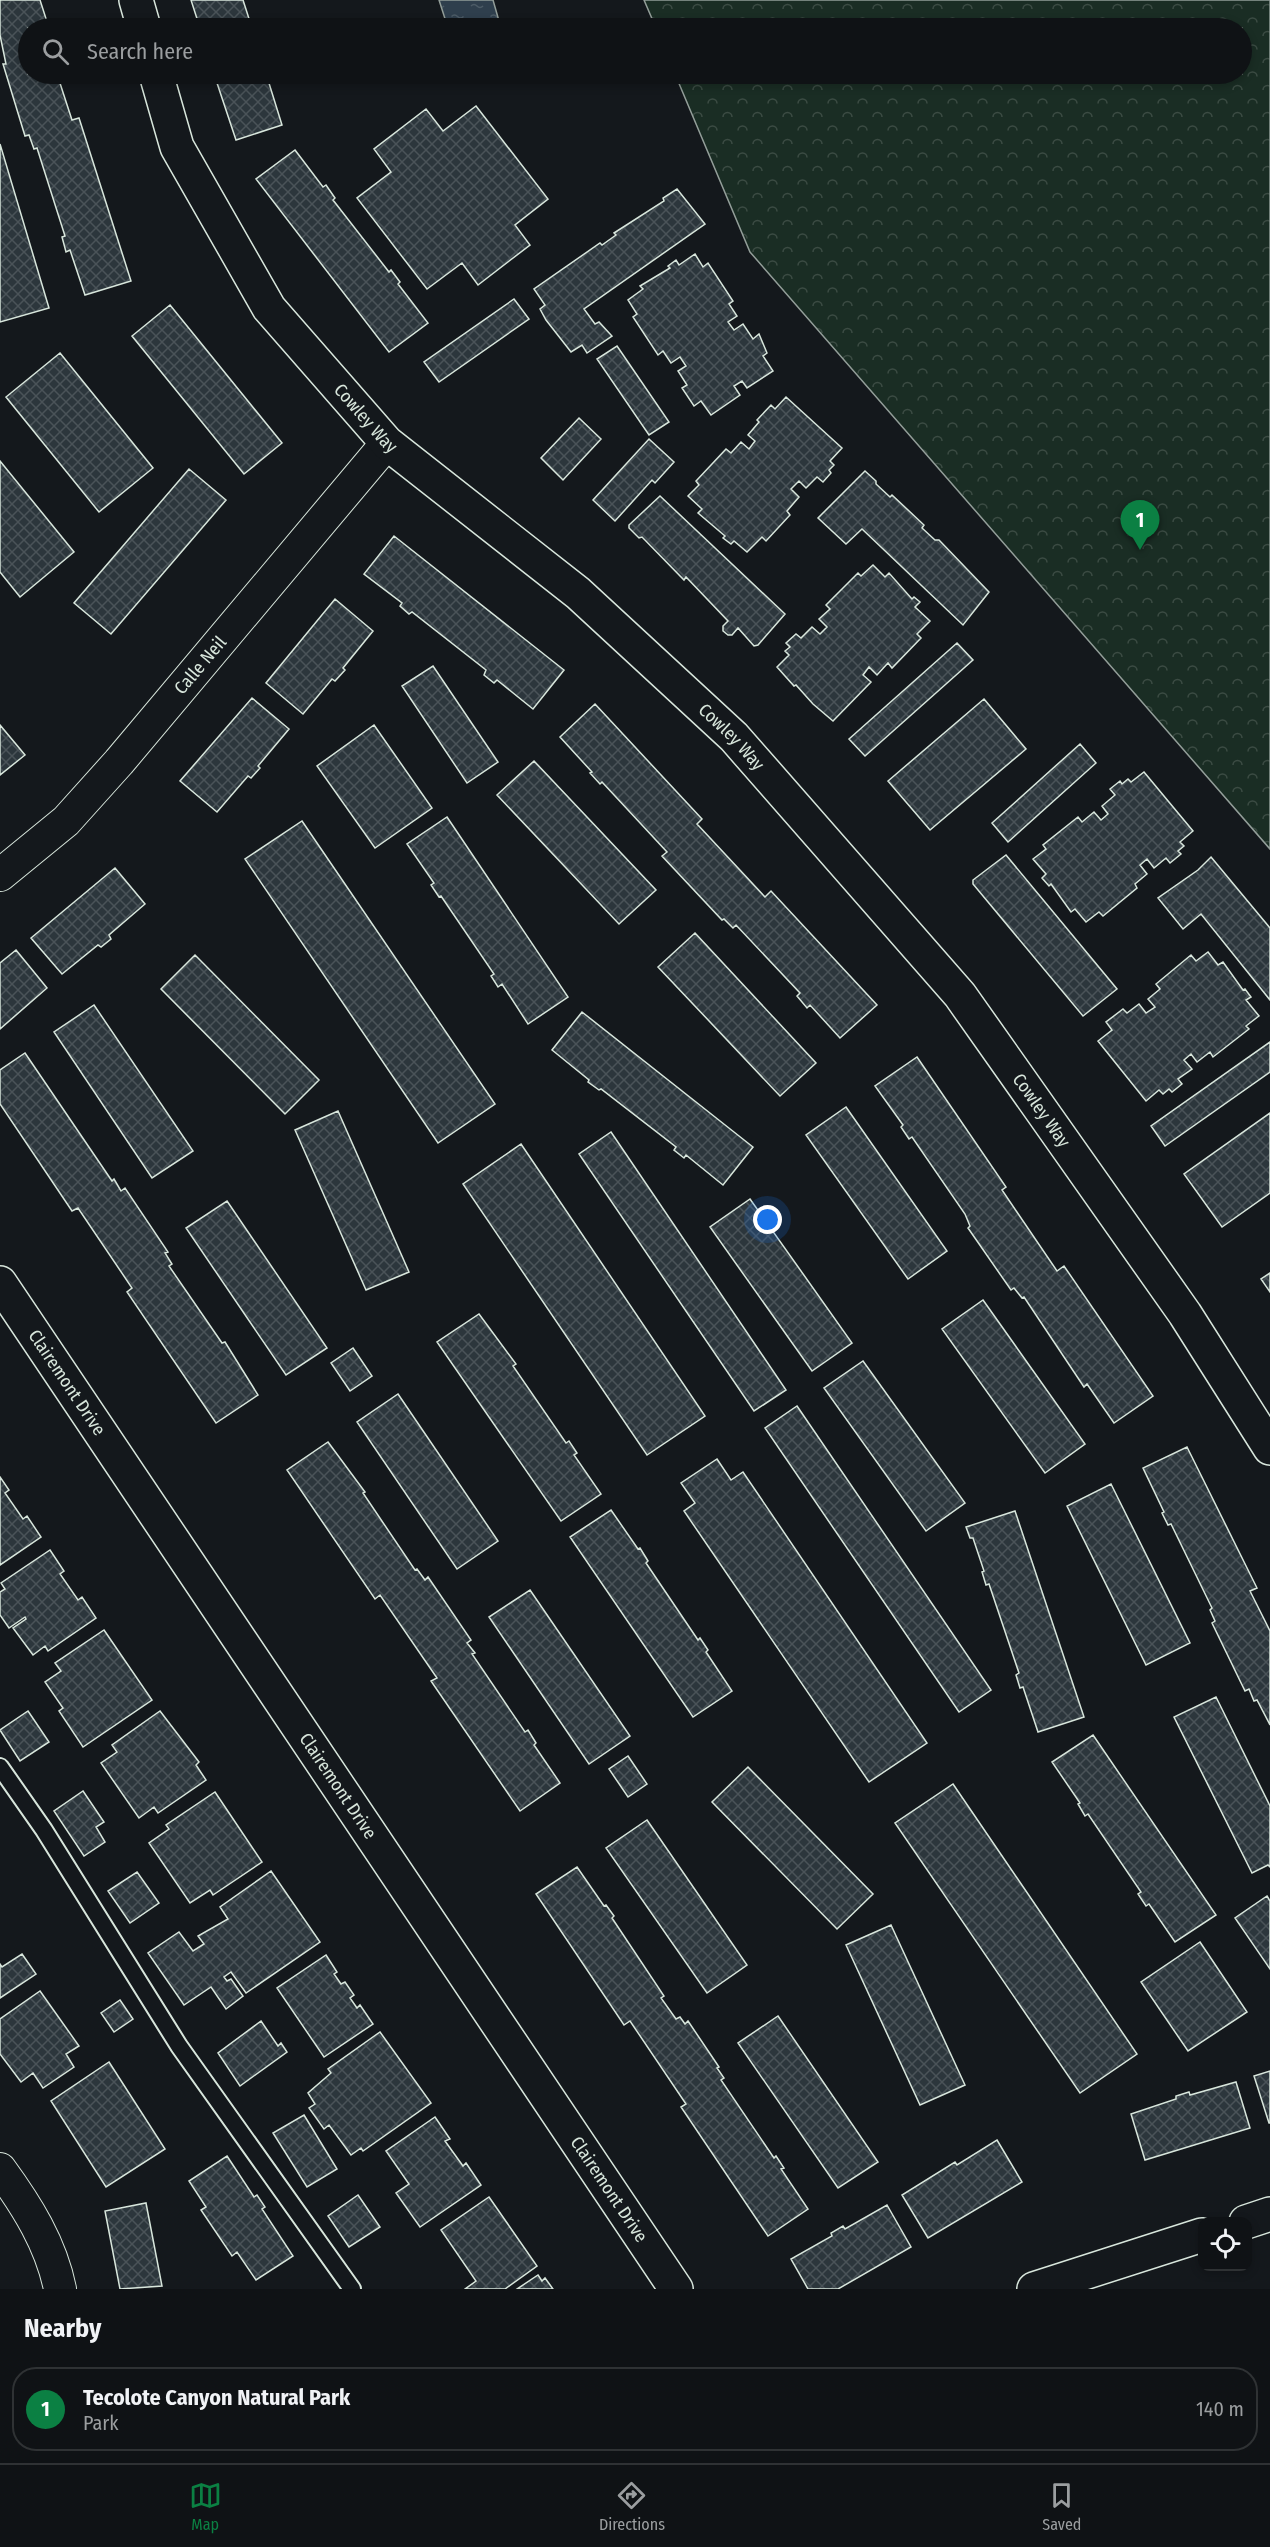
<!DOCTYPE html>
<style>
body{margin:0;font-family:"Fira Sans Condensed",sans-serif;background:#1d2022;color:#f1f3f6}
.controls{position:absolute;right:18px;bottom:18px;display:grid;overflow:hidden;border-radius:12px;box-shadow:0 3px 9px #0003}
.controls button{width:54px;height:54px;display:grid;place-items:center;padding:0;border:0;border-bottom:2px solid #2f3234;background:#0f1215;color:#f1f3f6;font:30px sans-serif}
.you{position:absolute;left:768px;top:1220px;width:21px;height:21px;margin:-15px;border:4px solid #fff;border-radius:50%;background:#1a73e8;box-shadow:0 0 0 9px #1a73e833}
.badge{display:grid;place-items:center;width:39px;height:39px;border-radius:50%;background:#0b8043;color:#fff;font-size:20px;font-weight:700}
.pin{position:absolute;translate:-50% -50px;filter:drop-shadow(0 2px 3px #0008)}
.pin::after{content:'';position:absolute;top:32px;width:21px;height:18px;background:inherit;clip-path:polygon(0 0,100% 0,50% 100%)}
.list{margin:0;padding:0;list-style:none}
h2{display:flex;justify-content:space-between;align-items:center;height:78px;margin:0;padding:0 24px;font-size:26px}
h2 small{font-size:20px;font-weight:400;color:#9b9ea0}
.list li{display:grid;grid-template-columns:39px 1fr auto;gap:18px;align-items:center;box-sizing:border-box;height:84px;margin:0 12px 12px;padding:0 12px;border:2px solid #2f3234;border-radius:24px}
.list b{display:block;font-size:22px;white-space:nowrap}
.list p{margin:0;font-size:20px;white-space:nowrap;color:#9b9ea0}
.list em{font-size:20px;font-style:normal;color:#9b9ea0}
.icon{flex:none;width:33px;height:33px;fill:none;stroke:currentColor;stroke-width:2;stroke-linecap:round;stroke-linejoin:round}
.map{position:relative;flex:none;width:1270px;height:2289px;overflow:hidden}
.search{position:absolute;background:#0f1215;box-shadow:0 3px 9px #0003;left:18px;right:18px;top:18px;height:66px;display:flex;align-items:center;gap:15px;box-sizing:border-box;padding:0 21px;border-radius:33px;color:#9b9ea0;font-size:22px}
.sheet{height:174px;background:#0f1215}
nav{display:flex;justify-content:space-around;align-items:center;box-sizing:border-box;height:84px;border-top:2px solid #2f3234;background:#0f1215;font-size:16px;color:#9b9ea0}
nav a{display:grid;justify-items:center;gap:3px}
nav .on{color:#0b8043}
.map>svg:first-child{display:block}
.park{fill:url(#park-crowns);stroke:#939e99;stroke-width:1.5}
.water{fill:url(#water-ripples);stroke:#939e99;stroke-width:1.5}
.building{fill:url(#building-cross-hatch);stroke:#d8e6dc;stroke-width:1.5}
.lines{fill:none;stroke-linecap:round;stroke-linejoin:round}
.service-casing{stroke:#d8e6dc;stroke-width:20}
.minor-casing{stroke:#d8e6dc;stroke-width:34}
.tertiary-casing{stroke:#d8e6dc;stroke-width:36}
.primary-casing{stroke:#d8e6dc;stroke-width:36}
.service{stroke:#14181c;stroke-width:16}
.minor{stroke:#14181c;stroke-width:32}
.tertiary{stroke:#14181c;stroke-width:33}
.primary{stroke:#14181c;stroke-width:33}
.labels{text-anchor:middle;stroke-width:4.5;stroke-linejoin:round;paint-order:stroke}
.street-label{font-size:18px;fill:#d8e6dc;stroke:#14181c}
</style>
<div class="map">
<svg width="1270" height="2289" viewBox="0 0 1270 2289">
<defs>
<pattern id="park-crowns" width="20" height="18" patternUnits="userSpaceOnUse" patternTransform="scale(1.5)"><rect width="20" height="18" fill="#1a2d24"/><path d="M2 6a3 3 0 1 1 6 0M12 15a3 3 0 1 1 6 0" fill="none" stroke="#3b4b43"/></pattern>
<pattern id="water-ripples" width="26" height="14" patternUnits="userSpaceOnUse" patternTransform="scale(1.5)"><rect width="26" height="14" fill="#2f3f4d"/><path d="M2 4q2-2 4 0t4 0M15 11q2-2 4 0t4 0" fill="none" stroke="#4c5b66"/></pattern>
<pattern id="building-cross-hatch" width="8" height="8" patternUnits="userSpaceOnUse" patternTransform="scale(1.5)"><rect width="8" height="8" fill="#2c363c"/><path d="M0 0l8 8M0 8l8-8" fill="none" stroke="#4a5358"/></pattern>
</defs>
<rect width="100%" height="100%" fill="#14181c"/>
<path class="park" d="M644,0H1270V849L750,252L675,74H1242V28H656Z"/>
<path class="water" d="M439,0H493L501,28H448Z"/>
<path class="building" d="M0,0H40L49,28H28V74H57L72,120L79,118L131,281L85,295L70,250L66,252L62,237L65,236L37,148L34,149L29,135L25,136L3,64H6L0,35Z
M191,0H243L252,28H200Z
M214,74H269L271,79L268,80L282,125L236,140Z
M476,106L548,199L515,225L530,245L478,285L462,263L427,289L357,198L391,172L374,149L426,109L443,131Z
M0,144L49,308L0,322Z
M295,150L323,187L326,185L335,198L333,200L389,272L391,270L400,282L398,284L428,323L389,352L256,179Z
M677,189L705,224L584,309L595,324L599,322L612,336L587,353L582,345L571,352L546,320L540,309L545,305L534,289L600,243L602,245L616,235L614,233L664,201L663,198Z
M695,254L703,267L708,263L733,301L729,304L737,316L728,322L734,330L743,324L753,339L759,334L767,353L763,356L773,371L747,388L742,381L734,386L740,395L711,415L701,401L694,406L682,388L687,385L678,371L686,366L680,357L671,363L663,351L658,355L633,317L637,314L628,300L643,289L640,286L670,268L668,266L676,260L679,265Z
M514,299L529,319L439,382L424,362Z
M170,305L282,443L244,474L132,336Z
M617,346L669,422L649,435L597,359Z
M60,353L153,468L99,512L6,397Z
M786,397L842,448L830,461L834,465L829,470L831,473L823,482L817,477L806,488L799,481L791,489L799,497L787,511L790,515L766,541L762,537L747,552L734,541L731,544L723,538L725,536L698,513L702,509L688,496L699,485L696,481L726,449L731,453L741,442L749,449L755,441L748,435L759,422L757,420L771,405L775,409Z
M579,418L601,439L563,480L541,458Z
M649,439L674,462L655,483L652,480L615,521L593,500Z
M0,461L74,552L20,597L0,572Z
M189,469L226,500L111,634L74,603Z
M865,471L876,481V484L890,497L892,495L924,525L922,528L935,540H939L989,592L963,625L862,529L846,544L818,518Z
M660,496L785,614L758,645L754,646L738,628L732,635H728L723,631V626L728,621L686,577L684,580L642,537L639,538L629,528V525Z
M394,536L564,670L533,709L497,680L494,683L484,675L486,670L412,612L409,614L400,606L402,603L364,574Z
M873,565L885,577L889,573L912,599L914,597L920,602L915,607L930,621L917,634L921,638L892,668L888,663L877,675L869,667L863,675L871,682L833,721L813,704L796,685L794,686L777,667L789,655L785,651L790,647L786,643L796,634L801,638L812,627L820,634L827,627L819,619L830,609L826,605L858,573L861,576Z
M335,599L373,631L343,668L345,670L335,681L332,679L303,714L266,683Z
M957,643L973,660L865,756L849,739Z
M433,666L498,762L467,783L402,686Z
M252,698L289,729L258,766L260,768L251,778L248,776L217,812L180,781Z
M984,699L1026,749L930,830L888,781Z
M595,704L702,819L697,824L765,897L771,891L877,1005L840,1038L810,1005L807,1008L797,996L800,993L736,925L733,928L724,919L722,920L662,856L667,852L602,782L600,784L590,773L592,772L560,737Z
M0,725L25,755L0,775Z
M374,725L432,808L375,848L317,766Z
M1080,744L1096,763L1008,842L992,823Z
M534,761L656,890L619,924L497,795Z
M1144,772L1193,831L1180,842L1184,846L1178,851L1181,854L1170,863L1166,858L1154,868L1147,859L1140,865L1147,874L1135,884L1137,888L1103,916L1099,912L1086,922L1075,909L1071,912L1051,884L1049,886L1042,878L1046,874L1033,859L1046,849L1043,845L1078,817L1082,822L1094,812L1101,820L1108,814L1102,806L1115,795L1110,789L1120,781L1122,784L1128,779L1131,782Z
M447,817L568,997L528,1024L502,984L498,987L491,976L494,974L441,896L439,897L431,885L434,883L407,844Z
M302,821L495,1104L438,1143L245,859Z
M1006,855L1117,989L1083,1016L973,884V880Z
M1211,857L1270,928V1000L1201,914L1183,929L1158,898L1198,870Z
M115,868L145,904L109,935L111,939L101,947L98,945L62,974L31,938Z
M695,933L816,1063L780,1096L658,967Z
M16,950L47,988L0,1029V963Z
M1208,952L1218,965L1223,962L1243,990L1245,989L1251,997L1246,1000L1259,1016L1246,1026L1249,1029L1213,1057L1210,1052L1197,1062L1191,1054L1184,1060L1192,1069L1178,1079L1182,1084L1172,1092L1169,1089L1163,1094L1159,1090L1146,1101L1098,1041L1112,1030L1106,1022L1123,1009L1127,1013L1139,1004L1146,1013L1155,1007L1148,999L1160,989L1156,984L1191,955L1196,961Z
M195,955L319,1080L285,1114L161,989Z
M94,1005L193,1151L152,1178L54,1032Z
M582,1012L753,1147L723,1185L686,1155L684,1158L674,1150L676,1147L601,1089L599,1090L588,1082L589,1080L552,1050Z
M1270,1042V1072L1165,1146L1151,1126Z
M25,1053L112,1181L114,1179L121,1191L125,1188L168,1252L165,1253L172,1264L169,1266L222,1343L225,1342L258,1395L216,1423L127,1292L132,1288L78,1208L72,1211L0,1104V1070Z
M917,1057L1006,1187L1002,1190L1057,1271L1064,1266L1153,1396L1114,1423L1087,1384L1084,1387L1024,1297L1022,1298L1014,1288L1011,1290L968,1228L970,1226L965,1214L912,1137L909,1139L901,1127L903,1125L875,1086Z
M846,1107L947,1251L908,1279L806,1135Z
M338,1111L409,1272L366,1290L295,1130Z
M1270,1113V1193L1222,1227L1184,1174Z
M611,1132L786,1390L754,1411L579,1154Z
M521,1144L705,1416L647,1455L463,1184Z
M750,1199L852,1343L812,1371L710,1227Z
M227,1201L327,1348L286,1375L186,1228Z
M1270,1273V1292L1261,1279Z
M983,1300L1085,1444L1045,1473L942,1329Z
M479,1314L516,1364L513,1366L566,1443L569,1441L577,1453L574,1455L601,1494L561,1521L437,1342Z
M353,1348L372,1376L350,1391L331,1363Z
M863,1361L965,1503L926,1531L824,1388Z
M398,1394L498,1541L457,1569L357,1422Z
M797,1406L991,1690L959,1712L765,1428Z
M328,1442L365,1492L363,1493L415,1570L417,1569L425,1580L428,1577L471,1640L467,1643L475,1653L472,1654L525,1732L528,1730L536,1743L534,1745L560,1783L520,1811L431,1681L437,1678L380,1595L375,1599L287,1470Z
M1187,1447L1257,1588L1250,1591L1270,1631V1725L1257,1700L1254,1701L1249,1689L1245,1691L1212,1623L1215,1621L1210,1610L1212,1608L1171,1524L1168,1525L1162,1513L1164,1512L1143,1468Z
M717,1459L731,1480L743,1472L927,1743L869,1782L684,1511L695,1503L681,1483Z
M0,1477L9,1490L5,1493L23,1519L27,1516L41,1537L0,1565Z
M1111,1484L1190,1643L1146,1665L1067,1506Z
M611,1510L638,1549L640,1548L648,1561L646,1563L698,1640L700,1638L708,1650L706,1652L732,1691L693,1717L570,1537Z
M1015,1511L1084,1717L1038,1732L1023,1687L1020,1688L1016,1675L1019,1673L989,1584L986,1585L982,1572L984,1571L973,1538H970L966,1527Z
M50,1550L64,1571L60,1574L78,1600L82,1597L96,1618L48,1651L45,1646L33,1655L13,1628L26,1619L25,1617L9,1628L0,1615V1592L5,1589L1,1583Z
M530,1590L630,1736L589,1764L489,1617Z
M104,1630L152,1700L83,1747L59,1711L63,1708L45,1682L61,1671L55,1663Z
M1216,1697L1270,1806V1867L1268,1865L1252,1873L1174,1717Z
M28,1711L49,1742L20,1761L0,1730Z
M160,1711L199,1762L196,1765L206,1780L158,1813L154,1807L139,1818L101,1763L117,1752L112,1745Z
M1093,1735L1216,1915L1175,1942L1149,1904L1146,1906L1138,1894L1141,1892L1088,1814L1085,1816L1078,1804L1080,1803L1052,1762Z
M628,1756L647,1784L628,1797L609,1769Z
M748,1767L873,1894L837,1929L712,1802Z
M953,1784L1137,2054L1080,2093L895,1823Z
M83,1791L104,1822L96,1827L105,1842L84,1856L54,1811Z
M215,1792L262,1862L213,1895L210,1890L190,1903L149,1843L169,1829L166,1825Z
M647,1820L747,1965L707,1993L606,1848Z
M577,1867L604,1906L606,1905L614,1916L612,1918L664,1996L661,1998L676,2019L680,2017L685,2024L688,2021L719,2067L717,2068L724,2078L721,2080L774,2158L776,2156L784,2168L781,2169L808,2209L768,2236L681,2107L686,2104L630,2021L624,2025L536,1894Z
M271,1871L320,1942L246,1993L231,1972L224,1977L227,1981L231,1979L243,1996L226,2009L211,1987L184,2005L148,1953L179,1932L193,1951L204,1944L198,1936L228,1919L220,1907Z
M137,1872L159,1903L130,1923L108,1891Z
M1267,1896L1270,1901V1969L1235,1918Z
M891,1925L965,2085L920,2105L846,1945Z
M1200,1942L1247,2012L1188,2051L1141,1982Z
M22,1954L36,1974L0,1998V1964L2,1967Z
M326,1955L337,1972L334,1974L341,1984L345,1982L354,1995L350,1998L357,2008L360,2005L373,2024L324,2057L277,1988Z
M40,1991L79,2046L66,2054L74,2067L43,2088L33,2073L21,2082L0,2054V2019Z
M120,2000L133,2019L114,2032L101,2013Z
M778,2016L878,2162L838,2188L738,2043Z
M261,2021L278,2046L281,2043L287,2052L240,2086L218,2053Z
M380,2032L431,2103L363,2151L361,2148L351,2155L329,2125L324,2129L309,2108L315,2104L308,2093L331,2073L328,2069Z
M109,2062L165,2149L106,2187L51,2101Z
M1270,2071V2123H1269L1254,2076Z
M1236,2082L1250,2128L1145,2160L1131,2114L1176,2099V2096L1189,2092L1190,2095Z
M304,2115L337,2169L307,2187L273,2133Z
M435,2117L450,2139L445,2141L463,2166L466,2163L481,2185L420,2227L396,2193L409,2184L386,2151Z
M997,2140L1022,2182L928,2238L902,2195L955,2162L957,2165Z
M227,2156L254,2197L257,2195L265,2207L262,2209L293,2256L256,2280L237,2252L232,2256L201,2210L206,2207L189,2181Z
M358,2195L380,2227L349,2247L328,2216Z
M489,2197L537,2266L505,2289H465L476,2281L441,2230Z
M146,2203L162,2286L120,2289L105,2211Z
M887,2205L911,2247L838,2289H808L791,2259L832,2236L831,2233L843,2226L845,2229Z
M538,2275L542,2281L545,2278L553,2289H517Z"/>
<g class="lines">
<defs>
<path id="service" d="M0,1767L44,1830L179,2046L352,2289"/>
<g id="minor">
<path id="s1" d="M0,875L66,821L119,762L387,443"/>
<path d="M0,2169C27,2206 51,2244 60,2289"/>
</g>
<g id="tertiary">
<path d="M136,0L144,28"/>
<path id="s2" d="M156,74L177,147L269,308L387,443L578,593L734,737L960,995L1185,1314L1270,1448"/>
<path d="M1246,2222L1270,2214"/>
<path d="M1034,2289L1202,2235"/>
</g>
<g id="primary">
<path id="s3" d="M0,1283L676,2289"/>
</g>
</defs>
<use href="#service" class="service-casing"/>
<use href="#minor" class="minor-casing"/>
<use href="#tertiary" class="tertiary-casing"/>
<use href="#primary" class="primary-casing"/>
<use href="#service" class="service"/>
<use href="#minor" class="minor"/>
<use href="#tertiary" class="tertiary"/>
<use href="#primary" class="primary"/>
</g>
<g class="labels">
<g class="street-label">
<text dy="6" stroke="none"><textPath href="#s2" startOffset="408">Cowley Way</textPath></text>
<text dy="6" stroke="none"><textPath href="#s1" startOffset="291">Calle Neil</textPath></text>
<text dy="6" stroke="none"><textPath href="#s2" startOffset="894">Cowley Way</textPath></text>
<text dy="6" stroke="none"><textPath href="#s2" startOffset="1380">Cowley Way</textPath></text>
<text dy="6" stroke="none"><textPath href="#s3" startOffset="120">Clairemont Drive</textPath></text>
<text dy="6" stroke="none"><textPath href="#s3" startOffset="606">Clairemont Drive</textPath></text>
<text dy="6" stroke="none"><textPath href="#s3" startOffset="1092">Clairemont Drive</textPath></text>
</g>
</g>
</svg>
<div class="controls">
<button><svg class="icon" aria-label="locate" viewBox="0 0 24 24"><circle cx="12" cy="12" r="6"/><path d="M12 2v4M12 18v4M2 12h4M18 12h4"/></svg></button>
</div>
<div class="you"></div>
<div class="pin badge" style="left:1140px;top:550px">1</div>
<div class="search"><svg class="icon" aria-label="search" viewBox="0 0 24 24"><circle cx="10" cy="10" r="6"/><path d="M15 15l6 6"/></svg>Search here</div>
</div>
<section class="sheet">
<h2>Nearby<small></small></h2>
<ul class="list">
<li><span class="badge">1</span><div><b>Tecolote Canyon Natural Park</b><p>Park</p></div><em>140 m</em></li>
</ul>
</section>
<nav>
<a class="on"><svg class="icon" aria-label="map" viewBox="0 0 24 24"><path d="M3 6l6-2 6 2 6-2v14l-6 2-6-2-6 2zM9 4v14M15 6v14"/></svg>Map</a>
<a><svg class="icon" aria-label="directions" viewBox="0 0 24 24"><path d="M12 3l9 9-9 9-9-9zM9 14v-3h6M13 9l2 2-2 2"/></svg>Directions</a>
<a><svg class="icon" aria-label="saved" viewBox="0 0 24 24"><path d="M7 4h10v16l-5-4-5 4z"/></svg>Saved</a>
</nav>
